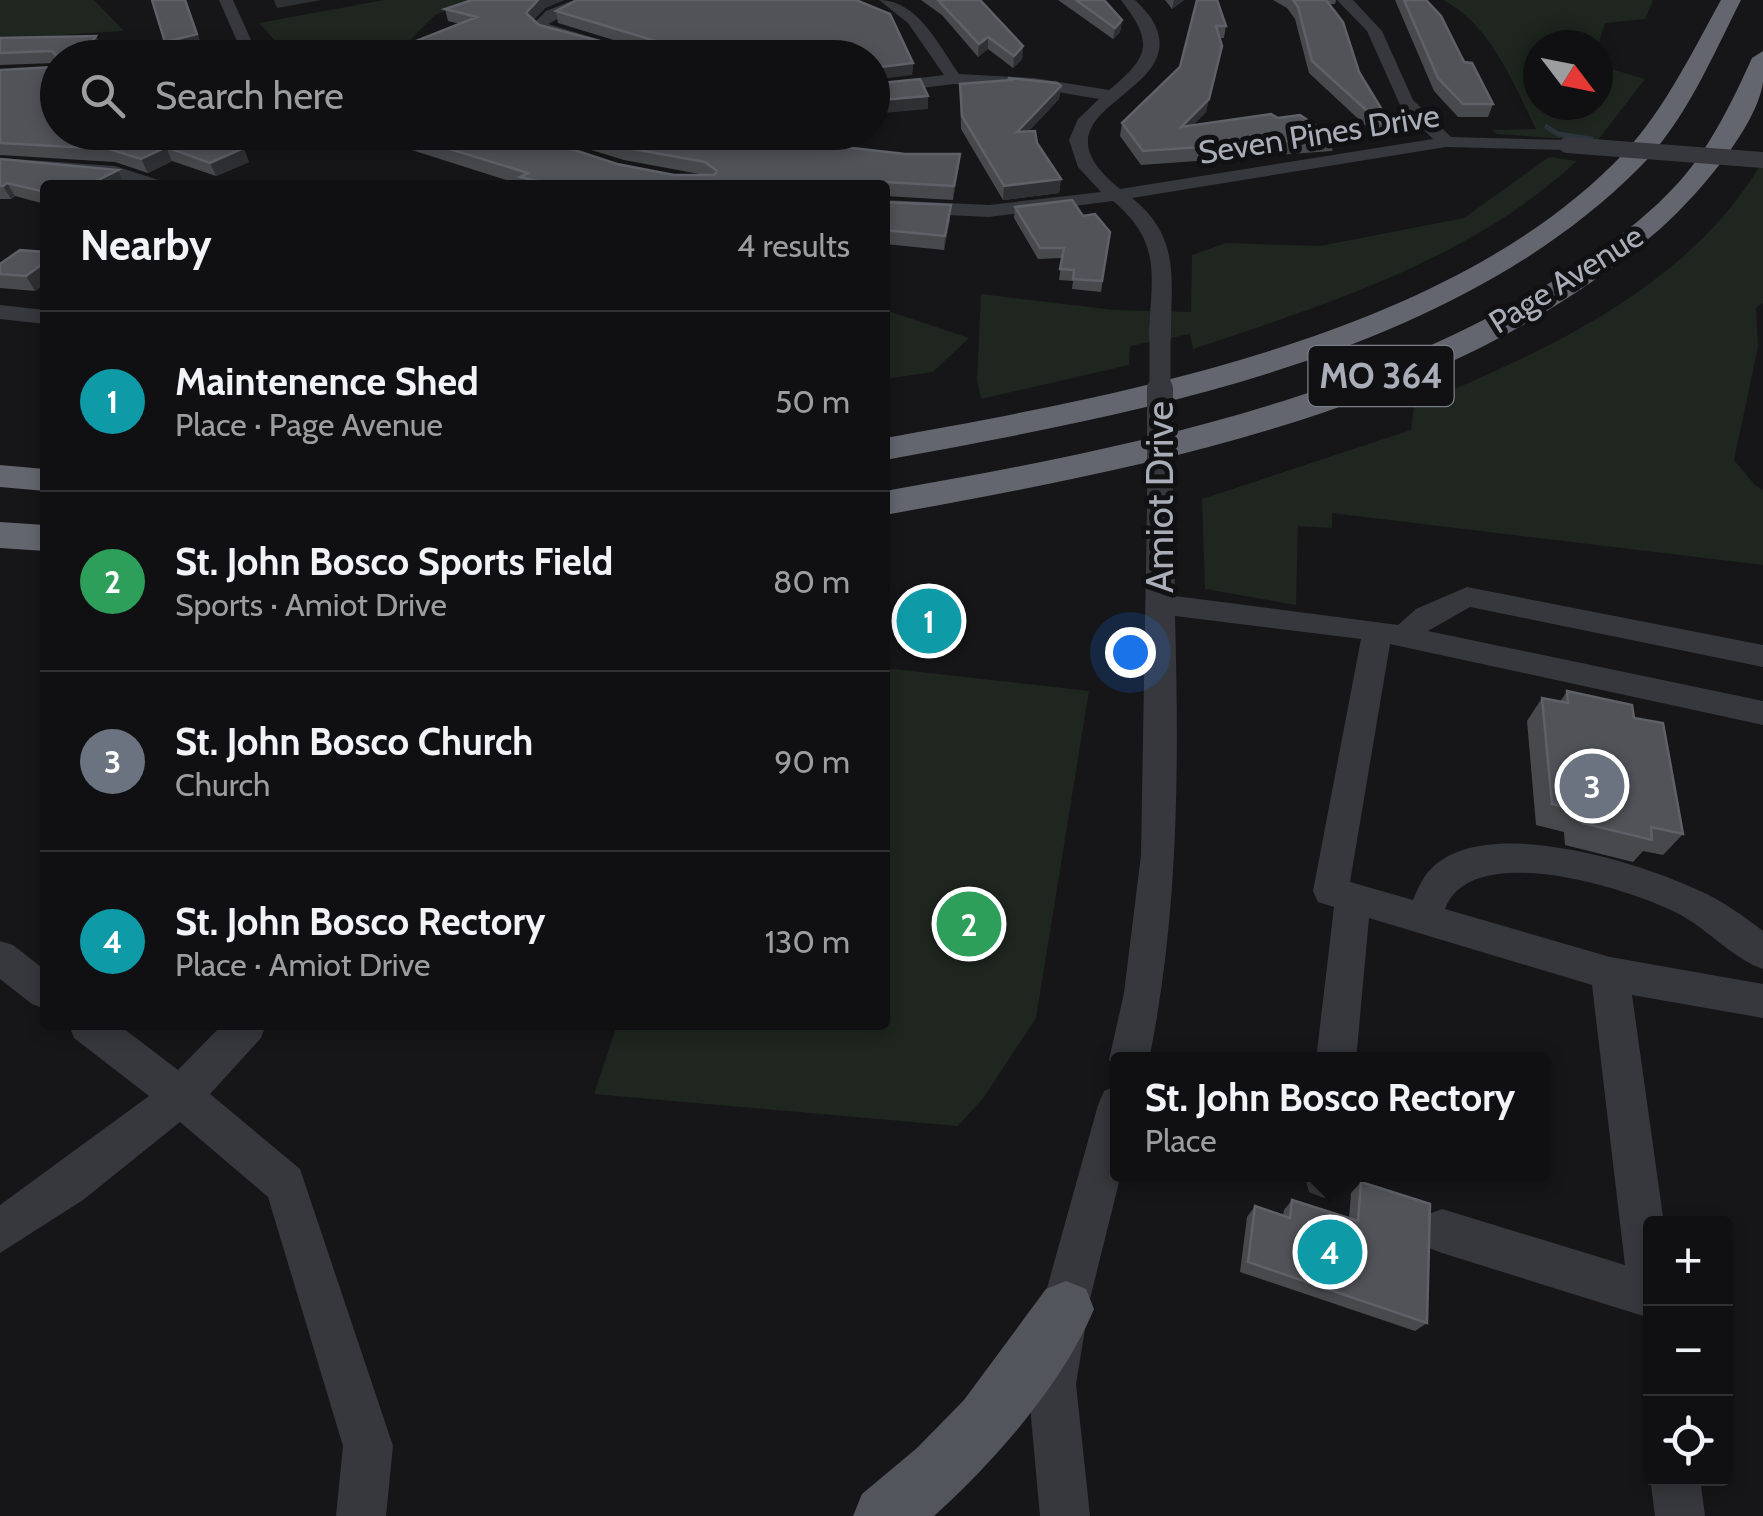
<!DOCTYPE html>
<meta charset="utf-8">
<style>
body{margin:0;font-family:Cabin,sans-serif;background:#19191b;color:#f1f3f6}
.controls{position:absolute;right:30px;bottom:30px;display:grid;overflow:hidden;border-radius:10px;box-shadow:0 5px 15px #0003}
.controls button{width:90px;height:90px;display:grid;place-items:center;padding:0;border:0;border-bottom:2px solid #303032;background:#101012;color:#f1f3f6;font:50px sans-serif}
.compass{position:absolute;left:1523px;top:30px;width:90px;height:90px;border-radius:50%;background:#101012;box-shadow:0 5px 15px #0003;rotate:122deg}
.you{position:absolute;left:1130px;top:652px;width:35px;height:35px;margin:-25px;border:8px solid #fff;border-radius:50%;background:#1a73e8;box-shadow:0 0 0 15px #1a73e833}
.badge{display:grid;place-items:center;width:65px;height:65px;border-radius:50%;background:#f2b134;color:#fff;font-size:32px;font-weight:700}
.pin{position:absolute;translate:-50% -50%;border:5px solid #fff;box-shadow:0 2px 10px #0006}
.popup{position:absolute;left:1110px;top:1052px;width:440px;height:130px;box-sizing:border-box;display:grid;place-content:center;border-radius:10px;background:#101012;filter:drop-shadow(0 2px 8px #0005);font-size:32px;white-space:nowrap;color:#9c9d9f}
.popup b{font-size:38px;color:#f1f3f6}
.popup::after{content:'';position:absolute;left:50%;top:100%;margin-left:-20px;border:20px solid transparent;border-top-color:#101012}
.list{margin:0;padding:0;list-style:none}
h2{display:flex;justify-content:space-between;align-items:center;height:130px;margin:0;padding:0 40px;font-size:42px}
h2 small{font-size:32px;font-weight:400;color:#9c9d9f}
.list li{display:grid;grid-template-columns:65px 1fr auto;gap:30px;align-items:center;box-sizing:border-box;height:180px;padding:0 40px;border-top:2px solid #303032}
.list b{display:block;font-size:38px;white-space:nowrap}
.list p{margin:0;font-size:32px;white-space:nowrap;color:#9c9d9f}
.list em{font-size:32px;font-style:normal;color:#9c9d9f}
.icon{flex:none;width:55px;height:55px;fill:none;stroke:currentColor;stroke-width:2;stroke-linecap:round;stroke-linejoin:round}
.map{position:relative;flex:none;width:1763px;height:1516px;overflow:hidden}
.search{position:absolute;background:#101012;box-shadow:0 5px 15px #0003;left:40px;top:40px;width:850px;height:110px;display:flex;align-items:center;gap:25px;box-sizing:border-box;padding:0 35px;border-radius:55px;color:#9c9d9f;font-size:38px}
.panel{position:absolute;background:#101012;box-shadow:0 5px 15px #0003;left:40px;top:180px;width:850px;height:850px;border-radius:10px}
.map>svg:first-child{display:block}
.green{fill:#1e261f}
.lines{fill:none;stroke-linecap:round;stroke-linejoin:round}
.stream{stroke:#2c353c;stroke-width:5}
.minor{fill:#37383d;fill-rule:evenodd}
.major{fill:#53555c;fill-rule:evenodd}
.highway{fill:#63666e;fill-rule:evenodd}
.minor-bridge-far2{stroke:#37383d;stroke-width:16}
.minor-bridge-far1{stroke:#37383d;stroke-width:21}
.minor-bridge{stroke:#37383d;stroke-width:26}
.wall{fill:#47494d}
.shaded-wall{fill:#2f3033}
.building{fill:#525359;stroke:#5f6168;stroke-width:2.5}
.labels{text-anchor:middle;stroke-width:10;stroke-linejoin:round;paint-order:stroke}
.far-street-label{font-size:32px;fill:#a8adb8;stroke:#111113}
.shield{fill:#111113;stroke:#7b7e86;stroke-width:2.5}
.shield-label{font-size:35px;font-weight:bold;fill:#a8adb8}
.street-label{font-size:38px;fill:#a8adb8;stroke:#111113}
</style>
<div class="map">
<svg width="1763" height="1516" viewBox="0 0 1763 1516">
<rect width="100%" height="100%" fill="#161618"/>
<path class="green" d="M0,0H94L124,31L0,39Z
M384,0H476L435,15L405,45L361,58L301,57L280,46L259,23Z
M1443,0H1653L1645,19L1605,23L1598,46L1538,45V105H1598V65L1645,79L1597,141L1497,134L1492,130L1536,129C1513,83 1491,25 1443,0Z
M1549,157L1577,161C1471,259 1328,304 1193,349L1190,334L1130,346L1129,365L981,399L977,380L981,294L1114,310L1191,312L1192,255L1226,243L1320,246L1464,218Z
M1759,167H1763V303L1756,308L1758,347L1734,460L1755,485L1763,490V565L1332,513V528L1298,526L1296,605L1205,589L1202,499L1411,430L1414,406C1540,354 1686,289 1759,167Z
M885,310L969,338L933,372L885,379Z
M885,668L1089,691L1036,1018L984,1097L958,1126L594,1094L617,1025H885Z"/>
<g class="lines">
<path class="stream" d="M1547,127L1558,134L1591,139"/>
<path class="minor" d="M219,0H233L252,42L272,58H254L243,49L203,58H171L237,41Z
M574,0H594L548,24L660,58H633L542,33L532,25L546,11Z
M879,0C918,0 939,46 959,74L1034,78L1109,90C1150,56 1154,43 1121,0H1135C1142,7 1151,16 1155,25C1189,97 1020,108 1120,189L1433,139L1401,107L1367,31L1337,0H1353L1382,31L1413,100L1451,137L1567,140L1576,145L1567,150L1446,147L1132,198C1183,239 1170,282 1171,340L1160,347L1149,340C1150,280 1165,244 1113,201L989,217L885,212V200L989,205L1101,192L1078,167L1069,140L1078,119L1099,99L1034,88L954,84L872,94V84L944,75L908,23Z
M0,158L115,166L174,185L0,168Z
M0,305L45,310V324L0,319Z
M1160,501L1173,509L1175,596L1398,625L1416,609L1467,587L1763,645V667L1470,607L1428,631L1763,701V725L1390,644L1350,882L1413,900C1418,888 1423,876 1433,867C1489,815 1638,862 1698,890C1722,900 1743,916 1763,931V969C1732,958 1709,930 1679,914C1631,889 1471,838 1445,909L1610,957L1763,984V1018L1632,995L1664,1224H1650V1318L1442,1253L1426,1247L1420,1231L1426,1215L1442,1209L1625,1265L1592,985L1369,918L1356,1060H1316L1334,907L1318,902L1313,891L1361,639L1175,616C1179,766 1179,912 1149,1060H1118L1115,1073L1109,1060L1124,993L1141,855L1147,509Z
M0,941L13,945L45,970V1009L32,1004L0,979Z
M69,1025H119L178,1070L222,1025H266L261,1038L210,1094L300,1169L393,1446L386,1516H336L343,1446L268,1197L180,1122L83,1200L0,1253V1205L149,1096L74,1038Z
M1118,1085V1174H1121L1090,1299L1076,1384L1090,1516H1040L1028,1384L1044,1299L1098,1105L1104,1091Z
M1304,1174H1346L1339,1192L1324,1198L1309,1192Z
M1650,1477L1700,1478L1705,1516H1655Z"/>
<path class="major" d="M1066,1281L1086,1289L1094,1309C1063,1384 994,1462 934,1516H853L862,1494L917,1448L964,1400L1046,1289Z"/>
<path class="highway" d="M1721,0H1741C1712,57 1685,122 1639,168C1449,358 1140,413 885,460V438C1123,395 1451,336 1624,153C1665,109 1692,52 1721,0Z
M1763,51C1763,61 1763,72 1763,82C1757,128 1694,199 1660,229C1449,412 1152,466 885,515V491C1112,451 1348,405 1548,284C1594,256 1642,223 1679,182C1711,146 1732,102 1752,58Z
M0,465L45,469V491L0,487Z
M0,522L45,525V551L0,548Z"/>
<path class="minor-bridge-far2" d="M1567,145L1763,160"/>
<path class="minor-bridge-far1" d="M1160,340V391"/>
<path class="minor-bridge" d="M1160,389V509"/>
</g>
<path class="wall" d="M472,0H564L545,8L533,20L539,25L630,49H643L558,23L556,11L913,63L912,75L386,53L460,24L448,21L445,9Z
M921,0H980L1023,46L1022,59L1013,68L988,49L978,57L942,15Z
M1058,0H1104L1122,20L1120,32L1113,39Z
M1165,0H1184L1172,9Z
M1197,0L1226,26L1224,38H1220L1206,112L1193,125L1278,118L1335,138L1332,151L1141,165L1120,136L1122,123L1180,67Z
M1273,0H1336L1335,4H1329L1359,72L1390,123L1386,136L1381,140L1309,73L1295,19L1287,8Z
M1395,0H1426L1493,104L1488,117H1458L1434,91Z
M0,38L102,48L96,58H58V132L237,138L227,142L249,162L216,176L172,161L148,173L115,162L0,155V70L54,67L55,63L0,65Z
M1008,78L1061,86L1059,99L1029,131L1061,179L1059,193L1003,200L961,129L960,84L1008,80Z
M355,132H520L617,164L674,175H705L624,160L532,132H710L905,154H960L953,200L885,196V185H522Z
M0,159L118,170L125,184L45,185V204L15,196L11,199H0Z
M885,202L950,219L944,250L885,244Z
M1015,207L1083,216L1110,232L1101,292L1072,289L1073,281L1059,280L1062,258L1038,259L1014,218Z
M45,252V283L35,291L0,288V264Z
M949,606L941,640L908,635V627Z
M1567,691L1634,718L1683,834L1663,855L1643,851L1633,862L1565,845L1564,832L1536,825L1527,721L1542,698L1560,702Z
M1361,1182L1427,1323L1415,1331L1240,1272L1247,1217L1255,1206L1283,1215L1284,1210L1292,1200L1349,1218L1351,1193Z"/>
<path class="shaded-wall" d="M186,0L202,46L171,54L165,42Z
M274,0H321L277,8Z
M538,0H564L545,8L528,25L526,13Z
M1174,0H1184L1172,9Z
M1122,20L1120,32L1113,39L1115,28Z
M96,36L102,48L96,58H82Z
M988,37V49L978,57L979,44Z
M1023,46L1022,59L1013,68L1014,56Z
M1222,46L1206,112L1178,140L1181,127Z
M913,63L912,75L872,80V68Z
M1061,86L1059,99L1016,145L1017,132Z
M928,96V109L872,114V101Z
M1390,123L1386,136L1381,140L1385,127Z
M215,132H235L237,138L214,149L208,136Z
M330,132H354L332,137Z
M166,147L172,161L148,173L141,159Z
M244,148L249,162L216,176L210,163Z
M960,154L959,167L953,200L954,186Z
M118,170L125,184L123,185H88Z
M1061,179L1059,193L1003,200L1004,186Z
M7,183L15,196L11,199L3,186Z
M951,205L950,219L944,250L945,236Z
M45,262V283L35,291L26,276Z"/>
<path class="building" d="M152,0H185L197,34L165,42Z
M472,0H538L526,13L539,25L630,49L661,48L659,42L556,11L577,0H856L890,14L913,63L872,68V58H347L370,48L386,53L477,17L445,9Z
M938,0H980L1023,46L1014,56L988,37L979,44Z
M1076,0H1104L1122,20L1115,28Z
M1197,0H1217L1226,26H1216L1222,46L1209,99L1181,127L1271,114L1278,118L1300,115L1335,138L1143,151L1122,123L1180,67Z
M1293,0H1326L1343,22L1359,72L1390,123L1385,127L1312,61L1298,7Z
M1404,0H1426L1441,16L1464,62L1472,63L1493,104H1463L1438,78Z
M96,36L82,58H58V132H215L208,136L244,148L210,163L166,147L141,159L109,149L0,143V70L54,67L56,55L52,51L0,53V38Z
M203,48L206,58H170L167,49Z
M216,52L230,58H213Z
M1008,78L1057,83L1061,86L1017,132L1035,131L1037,143L1061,179L1004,186L962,116L960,84L1011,80Z
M920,79L928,96L872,101V84Z
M394,132H520L617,164L674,175H714L717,171L705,162L622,147L574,132H710L905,154H960L954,186L885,182L882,185H556L520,177L528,173Z
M0,159L118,170L88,185H45V192L7,183L3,186H0Z
M1072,200L1083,216L1095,214L1110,232L1102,281L1073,279L1074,270L1060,269L1064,248H1040L1015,207Z
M885,202L951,205L945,236L885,230Z
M20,250L45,252V262L26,276L0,274V264Z
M917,594L949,598L941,632L908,627Z
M1567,691L1632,705L1634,718L1663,723L1683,834L1651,827L1652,840L1582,823L1581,810L1552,804L1542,698L1568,703Z
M1361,1182L1430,1204L1427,1323L1248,1262L1255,1206L1290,1218L1292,1200L1358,1221Z"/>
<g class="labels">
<g class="far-street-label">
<text transform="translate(1319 134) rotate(-9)" y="11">Seven Pines Drive</text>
<text transform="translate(1566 279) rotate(-32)" y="11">Page Avenue</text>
</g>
<rect class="shield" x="1308.5" y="346" width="145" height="60" rx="8"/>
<g class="shield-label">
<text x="1381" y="388">MO 364</text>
</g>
<g class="street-label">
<text transform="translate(1160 497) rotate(-90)" y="13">Amiot Drive</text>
</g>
</g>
</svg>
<div class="controls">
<button>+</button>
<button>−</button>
<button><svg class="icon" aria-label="locate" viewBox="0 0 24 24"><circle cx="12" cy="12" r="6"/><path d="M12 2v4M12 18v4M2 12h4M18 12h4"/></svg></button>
</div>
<svg class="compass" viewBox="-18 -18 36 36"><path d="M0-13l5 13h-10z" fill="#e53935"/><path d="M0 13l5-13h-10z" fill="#9c9d9f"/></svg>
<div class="you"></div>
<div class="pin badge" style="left:929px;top:621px;background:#0f9aa8">1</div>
<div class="pin badge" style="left:969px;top:924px;background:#2e9e5b">2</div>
<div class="pin badge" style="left:1592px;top:786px;background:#6b7280">3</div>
<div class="pin badge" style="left:1330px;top:1252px;background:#0f9aa8">4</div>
<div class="popup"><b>St. John Bosco Rectory</b>Place</div>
<div class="search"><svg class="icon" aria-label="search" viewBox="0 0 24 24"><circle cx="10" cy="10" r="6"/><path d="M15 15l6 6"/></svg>Search here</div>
<section class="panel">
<h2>Nearby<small>4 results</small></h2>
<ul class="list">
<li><span class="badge" style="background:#0f9aa8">1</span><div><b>Maintenence Shed</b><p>Place · Page Avenue</p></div><em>50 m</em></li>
<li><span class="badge" style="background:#2e9e5b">2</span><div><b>St. John Bosco Sports Field</b><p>Sports · Amiot Drive</p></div><em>80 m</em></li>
<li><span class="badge" style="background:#6b7280">3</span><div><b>St. John Bosco Church</b><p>Church</p></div><em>90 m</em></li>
<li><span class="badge" style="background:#0f9aa8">4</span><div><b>St. John Bosco Rectory</b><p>Place · Amiot Drive</p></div><em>130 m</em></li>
</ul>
</section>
</div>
